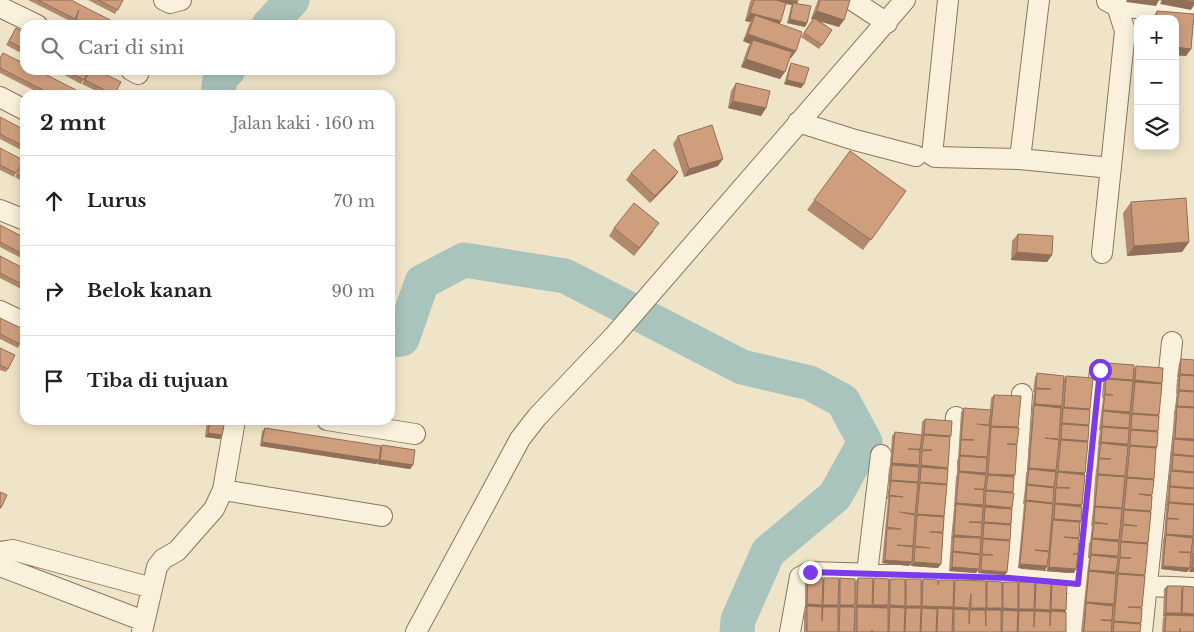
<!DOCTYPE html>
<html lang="id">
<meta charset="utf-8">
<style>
body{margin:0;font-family:"Libre Baskerville",serif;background:#f6f6f6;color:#222}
.controls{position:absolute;right:15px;top:15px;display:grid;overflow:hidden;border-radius:10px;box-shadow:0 2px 12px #0003}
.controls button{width:45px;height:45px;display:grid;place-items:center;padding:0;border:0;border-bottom:1px solid #e0e0e0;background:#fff;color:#222;font:25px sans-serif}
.stop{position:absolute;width:15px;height:15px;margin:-11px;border:4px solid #7c3aed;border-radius:50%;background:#fff}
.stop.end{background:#7c3aed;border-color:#fff;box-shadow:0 1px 5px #0008}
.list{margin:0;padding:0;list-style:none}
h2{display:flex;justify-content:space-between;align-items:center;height:65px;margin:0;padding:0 20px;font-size:21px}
h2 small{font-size:16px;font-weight:400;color:#767676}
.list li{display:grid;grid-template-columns:32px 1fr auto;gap:15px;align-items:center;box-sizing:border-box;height:90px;padding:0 20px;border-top:1px solid #e0e0e0}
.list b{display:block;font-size:19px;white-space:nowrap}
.list em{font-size:16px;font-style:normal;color:#767676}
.icon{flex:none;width:28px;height:28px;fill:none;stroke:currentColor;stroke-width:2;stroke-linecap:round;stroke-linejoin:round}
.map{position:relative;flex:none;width:1194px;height:632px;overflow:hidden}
.search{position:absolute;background:#fff;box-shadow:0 2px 12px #0003;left:20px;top:20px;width:375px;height:55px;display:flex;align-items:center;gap:12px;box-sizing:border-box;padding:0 18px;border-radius:15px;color:#767676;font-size:19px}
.panel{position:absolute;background:#fff;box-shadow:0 2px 12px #0003;left:20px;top:90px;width:375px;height:335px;border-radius:15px}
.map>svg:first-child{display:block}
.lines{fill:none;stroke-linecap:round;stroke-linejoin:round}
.river{stroke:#a9c4bc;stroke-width:35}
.minor-casing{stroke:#8d765c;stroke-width:22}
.minor{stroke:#faf1dc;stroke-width:20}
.wall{fill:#b2896c}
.shaded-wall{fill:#916f58}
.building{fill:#cf9f7d;stroke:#916f58}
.route{stroke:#7c3aed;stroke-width:6}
</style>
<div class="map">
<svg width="1194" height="632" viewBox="0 0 1194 632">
<rect width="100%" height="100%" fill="#f0e4c8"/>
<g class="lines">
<path class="river" d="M269,25L292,0
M218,95L220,78L228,70
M390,340L402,339L422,282L464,260L565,276L742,367L810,383L843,401L865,442L835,496L768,552L738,620L737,632"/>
<defs>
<path id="minor" d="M164,0L170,3L181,0
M852,0L887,23
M948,0L932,155L935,157L1020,159L1111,168
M1107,1L1117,6L1194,14
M0,7L37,25
M131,70L138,74
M0,97L25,110
M798,122L855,140L916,156
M1020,159L1039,0
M0,210L25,220
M1102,253L1125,31L1117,6
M0,311L25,323
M327,420L415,434
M223,490L382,516
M0,552L13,550L152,588
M0,566L144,621
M867,573L881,455
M942,576L956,417
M1010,578L1022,394
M1147,586L1194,588
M142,632L157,567L163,559L177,551L214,509L223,490L235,420
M416,632L520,439L537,417L614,336L905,0
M790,632L800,577L810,572L1010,578L1078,584
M1073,632L1100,370
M1142,632L1172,342"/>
</defs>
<use href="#minor" class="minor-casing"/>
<use href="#minor" class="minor"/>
</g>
<path class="wall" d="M28,0H71L110,25H77L73,23L74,19L72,22Z
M88,0H123L115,14Z
M751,0H799L797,3L807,23L805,27L787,23L791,6L792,5L786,4L780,24L796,51L791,58H790L780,79L741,67L748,47L750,44L743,41L750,22L745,21L750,2Z
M818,0H850L839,27L820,21L832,30L819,49L801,37L813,19H811Z
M1157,11L1194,14L1191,49L1186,56L1175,55V19H1152Z
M16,28L25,33V55L6,45Z
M3,53L77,94L86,95H43L0,73V57Z
M791,63L804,84L801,88L784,84L789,67Z
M55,70H89L81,84Z
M89,70H97L114,95H104L82,84Z
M736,83L766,108L761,116L728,108L731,91Z
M0,117L20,131L25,130V152L0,139Z
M678,136L718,166L684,177L673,144Z
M0,148L16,173L14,177L0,170Z
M850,151L906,191L863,250L807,210Z
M24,161H25V183L15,177Z
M678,172L673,179L650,203L626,180L631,173Z
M1131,202L1189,242L1182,252L1127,256L1123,213Z
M0,225L25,238V260L0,247Z
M614,228L654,231L634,256L609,236Z
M1018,234L1052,255L1047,262L1011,260L1012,241Z
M0,256L25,269V291L0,278Z
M0,318L20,344L18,348L0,339Z
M0,348L8,369L6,372L0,370Z
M1181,359L1194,360V572H1189L1190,569L1187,572L1161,569L1163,539L1164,537L1166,507L1167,506L1166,505L1168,490H1167L1169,475L1170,473H1169L1171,457H1170L1172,443L1173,441L1174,411L1175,409L1177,394L1176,393L1177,379L1178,377H1177L1179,363Z
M1107,363L1134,369L1136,366L1161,384L1153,480L1148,543L1147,544L1145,575L1144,576L1141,608L1140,632H1081L1087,574L1089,558H1088L1089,543L1090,542L1092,526L1091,525L1093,510L1095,479L1097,462L1098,447L1099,445H1098L1100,430H1099L1103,398H1102L1103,383L1104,382L1103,381L1105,367Z
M1037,373L1064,379L1066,376L1089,410L1085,473L1084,475L1079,538L1074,573L1047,571V567L1045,570L1018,568L1024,504H1023L1025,488L1026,473L1027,472L1032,409L1034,392H1033L1035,377Z
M994,395L1018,427L1016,445L1015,475L1014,477L1012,508L1010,540L1009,541L1007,572L1005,575L978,573V570L976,573L949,571L951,540L952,539H951L954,508L955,507H954L956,476L957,475V460L958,459L961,412L964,408L990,410L991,398Z
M925,419L950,437L941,564L938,568L911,566V562L909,566L882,563L888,499H887L889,483H888L889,468L890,467L892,436L895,432L921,435L922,422Z
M207,420H225L222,435L220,439L205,437Z
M265,428L381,447L382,445L413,465L410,469L377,464L378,462L376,464L260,446L262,431Z
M808,577L823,580L824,578L839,580L840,578L855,605L853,607L854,610L856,608H855V582L858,578L873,580L874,578L889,580L890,579L905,580L906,579L921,581L923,579L938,581L939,580L954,582L955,580L986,583L987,581L1002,583L1003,582L1018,583L1019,582L1034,584L1036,582L1051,585L1052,583L1065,612L1066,632H804V610L806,608H805V581Z
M1167,586L1182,589L1183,586L1194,632H1162L1163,618L1164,616H1163L1164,589Z"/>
<path class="shaded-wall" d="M769,0H789L798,1L796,5L793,3L792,5L769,1Z
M1127,0H1159L1156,6L1126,2Z
M1162,0H1182L1194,2V5L1191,10L1160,4Z
M817,11L844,20L839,27L811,19Z
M750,13L781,21L776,29L755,15L750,22L745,21Z
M790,19L807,23L805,27L787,23Z
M748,34L796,51L791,58L751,44L753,40L750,44L743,41Z
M1175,47L1191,49L1186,56L1175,55Z
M746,59L785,72L780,79L741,67Z
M787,80L804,84L801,88L784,84Z
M733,101L766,108L761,116L728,108Z
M723,159L718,166L684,177L689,169Z
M678,172L673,179L650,203L655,196Z
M1189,242L1182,252L1127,256L1134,246Z
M1017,252L1052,255L1047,262L1011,260Z
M1180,374L1194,375V379L1180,375L1178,377H1177Z
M1106,378L1133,380L1130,384L1106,379L1104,382L1103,381Z
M1135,380L1162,383L1159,387L1135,382L1133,384H1132Z
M1035,404L1062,406L1059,410L1034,405L1032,408Z
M1177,406L1194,407V411L1177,407L1175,409Z
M1064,407L1090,409L1088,413L1063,408L1061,411Z
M1103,410L1130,412L1128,416L1103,411L1101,413Z
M1132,413L1159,415L1156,419L1132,414L1130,416Z
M1062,423L1089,425L1086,429L1062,424L1060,426Z
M991,426L1018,427L1016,431L991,427L989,429Z
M1102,426L1129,428L1126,432L1102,427L1099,430Z
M1131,429L1158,431L1155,435L1131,430L1128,432Z
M208,433L222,435L220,439L205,437Z
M924,434L951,436L948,439L924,435L921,437Z
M1175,438L1194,439V443L1174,439L1172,441Z
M1061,439L1088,441L1085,445L1061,440L1058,443Z
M262,442L379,460L376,464L260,446Z
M1101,442L1128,444L1125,448L1101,443L1099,445H1098Z
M1130,445L1157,447L1154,451L1130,446L1127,448Z
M1173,454L1194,456V460L1173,455L1170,457Z
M960,455L987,457L984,461L960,456L958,459Z
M380,460L413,465L410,469L377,464Z
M892,463L919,465L917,469L892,465L890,467Z
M921,465L948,468L945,471L921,467L919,469Z
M1029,468L1056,470L1053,474L1029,469L1026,472Z
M1172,470L1194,472V476L1171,471L1169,473Z
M959,471L986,473L984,477L959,472L956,475Z
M1058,471L1085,473L1082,477L1058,472L1055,475Z
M988,474L1015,475L1012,479L988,475L985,477Z
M1098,474L1125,476L1122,480L1098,475L1095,478Z
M1127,477L1154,479L1151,482L1127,478L1124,480Z
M891,480L918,482L915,485L891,481L888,483Z
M920,482L947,484L944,488L920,483L917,486Z
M1027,484L1054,487L1052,490L1027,485L1025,488Z
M1170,486L1194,488V492L1170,487L1167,490Z
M986,490L1013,492L1011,496L986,491L984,493Z
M1026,500L1053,503L1050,506L1026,501L1023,504Z
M1169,502L1194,504V506L1169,503L1167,506L1166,505Z
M956,503L983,505L981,509L956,504L955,507H954Z
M1055,503L1082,505L1079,509L1055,504L1052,507Z
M985,505L1012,508L1010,511L985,507L983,509Z
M1095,506L1122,508L1119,512L1095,507L1093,510Z
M1124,509L1151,511L1148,515L1124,510L1121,512Z
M917,514L944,516L942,520L917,515L915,518Z
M1054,519L1081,521L1078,525L1053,520L1051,523Z
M984,522L1011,524L1008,528L984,523L981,525Z
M1166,534L1193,536L1190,540L1166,535L1163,537Z
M954,535L981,537L978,541L954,537L952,539H951Z
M983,538L1010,540L1007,543L983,539L980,541Z
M1092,538L1119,540L1117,544L1092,539L1090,542Z
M1121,541L1148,543L1146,546L1121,542L1119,544Z
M953,551L980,554L977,557L953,552L950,555Z
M1091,554L1118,556L1115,560L1091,555L1088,558Z
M885,560L912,562L909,566L882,563Z
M914,562L941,564L938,568L911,566Z
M1020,564L1047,566L1045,570L1018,568Z
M1163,566L1190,568L1187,572L1161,569Z
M952,567L979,569L976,573L949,571Z
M1049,567L1076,569L1074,573L1047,571Z
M1192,568H1194V572H1189Z
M981,570L1007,572L1005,575L978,573Z
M1089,570L1116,572L1114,576L1089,571L1087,574Z
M1118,573L1145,575L1143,579L1118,574L1116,576Z
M1086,602L1114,604L1111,608L1086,603L1084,606Z
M807,604L822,605L820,608L807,606L806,608H805Z
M823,605H838L836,609L823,607L822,608H821Z
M840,605H855L852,609L840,607L838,609H837Z
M857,605H872L870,609L857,607L856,608H855Z
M873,605H888L886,609H871Z
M890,605L905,606L902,610L890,607L888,609H887Z
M906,606H921L918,610L906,608L904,610L903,609Z
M922,606L953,607L951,611L938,608L937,610L922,608L921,610H919Z
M954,607L969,608L967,611L954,609L953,611H952Z
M971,608H986L983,612L970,610L969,611H968Z
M987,608H1002L999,612L986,610L985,612H984Z
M1003,608L1018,609L1015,612L1003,610L1002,612H1000Z
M1019,609H1034L1031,613L1019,611L1018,612H1016Z
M1035,609L1050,610L1048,613L1035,611L1034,613H1032Z
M1051,609L1066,610L1064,614L1051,611L1050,613H1049Z
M1166,613H1181L1178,617L1166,615L1164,616H1163Z
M1182,613L1194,614V618L1179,617Z
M1114,621L1141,623L1138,627L1114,622L1111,624Z"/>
<path class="building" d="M38,0H71L112,21L110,25H87L76,19L79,10L75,19Z
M98,0H123L118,10Z
M754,0H776L786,3L781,21L750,13Z
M820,0H850L844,20L817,11Z
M1182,0H1194V2Z
M793,3L811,6L807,23L790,19Z
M1157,11L1194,14L1191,49L1175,47V19H1156Z
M755,15L802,32L796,51L748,34Z
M814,18L832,30L822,45L804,33Z
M16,28L25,33V50L9,41Z
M753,40L792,52L785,72L746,59Z
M3,53L25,64V70H37L78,91L77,95L79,91L86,95H53L0,68V58Z
M791,63L809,68L804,84L787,80Z
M65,70H89L84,80Z
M90,70H97L121,82L114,95L85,80Z
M736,83L770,91L766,108L733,101Z
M0,117L21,128L20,132L22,128L25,130V147L0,134Z
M712,125L723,159L689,169L678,136Z
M0,148L23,160L16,173L0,165Z
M654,149L678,172L655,196L631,173Z
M850,151L906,191L871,240L814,200Z
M24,161H25V178L17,174Z
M1186,198L1189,242L1134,246L1131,202Z
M634,203L659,223L639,248L614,228Z
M0,225L25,238V255L0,242Z
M1018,234L1053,236L1052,255L1017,252Z
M0,256L25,269V286L0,273Z
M0,318L25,330V334L20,344L0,334Z
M0,348L15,355L8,369L0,365Z
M1181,359L1194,360V375L1180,374Z
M1107,363L1134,365L1133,380L1106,378Z
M1136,366L1163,368L1162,383L1135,380Z
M1037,373L1064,376L1062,406L1035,404L1036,389H1051L1036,388Z
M1180,375L1194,376V391L1179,390Z
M1066,376L1093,378L1090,409L1064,407Z
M1106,379L1133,381L1130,412L1103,410L1105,395H1113L1105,394Z
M1135,382L1162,384L1159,415L1132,413Z
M1179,391L1194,392V407L1177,406Z
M994,395L1021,396L1018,427L991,426Z
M1034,405L1061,408L1059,439L1045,438L1059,440L1056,470L1029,468Z
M1177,407L1194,408V439L1175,438Z
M964,408L991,410L989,425L977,424L990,426L987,457L960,455L961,440H974L961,439Z
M1063,408L1090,410L1089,425L1062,423Z
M1103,411L1130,414L1129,428L1102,426Z
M1132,414L1159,416L1158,431L1131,429Z
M925,419L952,421L951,436L924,434Z
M210,420H225L222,435L208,433Z
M1062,424L1089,426L1088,441L1061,439Z
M991,427L1019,428L1017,444H1007L1017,445L1015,475L988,474Z
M1102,427L1129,429L1128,444L1101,442Z
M265,428L381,446L379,460L262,442Z
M1131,430L1158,432L1157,447L1130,445Z
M895,432L922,435L920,449H908L920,450L919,465L892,463Z
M924,435L950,437L948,468L921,465L922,451L932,450H922Z
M1174,439L1194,441V456L1173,454Z
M1061,440L1088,442L1085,473L1058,471Z
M1101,443L1128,446L1125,476L1098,474L1099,459H1111L1099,458Z
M382,445L415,450L413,465L380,460Z
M1130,446L1156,448L1154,479L1127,477Z
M1173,455L1194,457V472L1172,470Z
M960,456L987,458L986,473L959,471Z
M892,465L919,467L918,482L891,480Z
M921,467L948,469L947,484L920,482Z
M1029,469L1056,472L1054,487L1027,484Z
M1171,471L1194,473V488L1170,486Z
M959,472L986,475L984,489H974L984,490L983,505L956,503Z
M1058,472L1085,475L1082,505L1055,503L1056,488H1070L1056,487Z
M988,475L1014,477L1013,492L986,490Z
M1098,475L1125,477L1122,508L1095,506Z
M1127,478L1154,480L1152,495L1139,494L1152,496L1151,511L1124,509Z
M891,481L918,483L915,514L900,512L915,515L913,546L897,545L913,547L912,562L885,560L887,529H901L887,527L890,496L903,497L889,495Z
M920,483L947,485L944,516L917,514Z
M1027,485L1054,488L1053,503L1026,500Z
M1170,487L1194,489V504L1169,502Z
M986,491L1014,493L1012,508L985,505Z
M0,492L7,495L1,508H0Z
M1026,501L1053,504L1049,551L1035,550L1049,552L1047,566L1020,564Z
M1169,503L1194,505L1193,536L1166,534L1167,519H1179L1167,518Z
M956,504L983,507L982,522H969L982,523L981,537L954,535Z
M1055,504L1082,507L1081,521L1054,519Z
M985,507L1012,509L1011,524L984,522Z
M1095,507L1122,509L1119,540L1092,538L1094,523L1108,524L1094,522Z
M1124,510L1151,512L1148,543L1121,541L1123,525L1137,526L1123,524Z
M917,515L944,517L943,532H930L943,533L941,564L914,562L915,547L930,548L915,546Z
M1053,520L1080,522L1079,538L1064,537L1079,539L1078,553L1073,554H1078L1076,569L1049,567Z
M984,523L1011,525L1010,540L983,538Z
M1166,535L1193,538L1191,552H1179L1191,553L1190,568L1163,566Z
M954,537L981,538L980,554L953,551Z
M983,539L1010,541L1007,572L981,570L982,555H993L982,554Z
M1092,539L1119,542L1118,556L1091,554Z
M1121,542L1148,544L1145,575L1118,573L1120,558H1131L1120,557Z
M953,552L980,555L979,569L952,567Z
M1193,553L1194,554V568H1192Z
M1091,555L1118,558L1116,572L1089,570Z
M1089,571L1116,574L1114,604L1086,602Z
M1118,574L1145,576L1142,607H1128L1142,608L1141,623L1114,621Z
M808,577L823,578L822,605L807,604Z
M824,578H839L838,605H823Z
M840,578L855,579V605H840Z
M858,578H873L872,605H857Z
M874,578L889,579L888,605H873Z
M890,579H905V606L890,605Z
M906,579H921V606H906Z
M923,579L938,580V585L939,580H954L953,607L922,606Z
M955,580L986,581V608H971V594L969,608L954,607Z
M987,581L1002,582V608H987Z
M1003,582H1018V609L1003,608Z
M1019,582H1035L1034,609H1019Z
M1036,582L1051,583L1050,610L1035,609Z
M1052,583H1067L1066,610L1051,609Z
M1167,586H1182L1181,613H1166Z
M1183,586L1194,587V614L1182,613Z
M1086,603L1113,606L1112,620H1101L1112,621L1111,632H1084Z
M807,606L822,607V621L823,607H838V632H807Z
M840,607H855L854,632H839Z
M857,607L888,608V632H872V630V632H857Z
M890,607L905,608L904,632H889Z
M906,608H921L920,632H905Z
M922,608L937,609L936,632H921Z
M938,608L953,609L952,632H937Z
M954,609L969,610V624L970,610H985L986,626V610H1001V632H954Z
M1003,610L1018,611L1017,632H1002Z
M1019,611H1034V627L1035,611L1050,612V626L1051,611L1066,612V632H1018Z
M1166,615L1194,616V632H1180V628V632H1165Z
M1114,622L1141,624L1140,632H1113Z"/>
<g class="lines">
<path class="route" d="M810,572L1010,578L1078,584L1100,370"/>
</g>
</svg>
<div class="controls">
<button>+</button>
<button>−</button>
<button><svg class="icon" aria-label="layers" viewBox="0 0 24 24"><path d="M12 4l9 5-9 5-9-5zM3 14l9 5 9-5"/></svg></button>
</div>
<div class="stop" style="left:1100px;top:370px"></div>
<div class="stop end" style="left:810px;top:572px"></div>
<div class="search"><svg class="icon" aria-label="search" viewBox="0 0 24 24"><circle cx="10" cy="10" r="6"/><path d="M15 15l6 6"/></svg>Cari di sini</div>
<section class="panel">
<h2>2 mnt<small>Jalan kaki · 160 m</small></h2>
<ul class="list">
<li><svg class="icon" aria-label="ahead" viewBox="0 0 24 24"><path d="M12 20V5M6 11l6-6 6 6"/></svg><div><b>Lurus</b></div><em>70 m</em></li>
<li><svg class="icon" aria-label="right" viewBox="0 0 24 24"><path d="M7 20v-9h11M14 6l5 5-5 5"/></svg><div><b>Belok kanan</b></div><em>90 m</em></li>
<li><svg class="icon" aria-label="arrive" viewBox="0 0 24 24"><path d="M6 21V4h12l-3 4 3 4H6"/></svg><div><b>Tiba di tujuan</b></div></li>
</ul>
</section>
</div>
